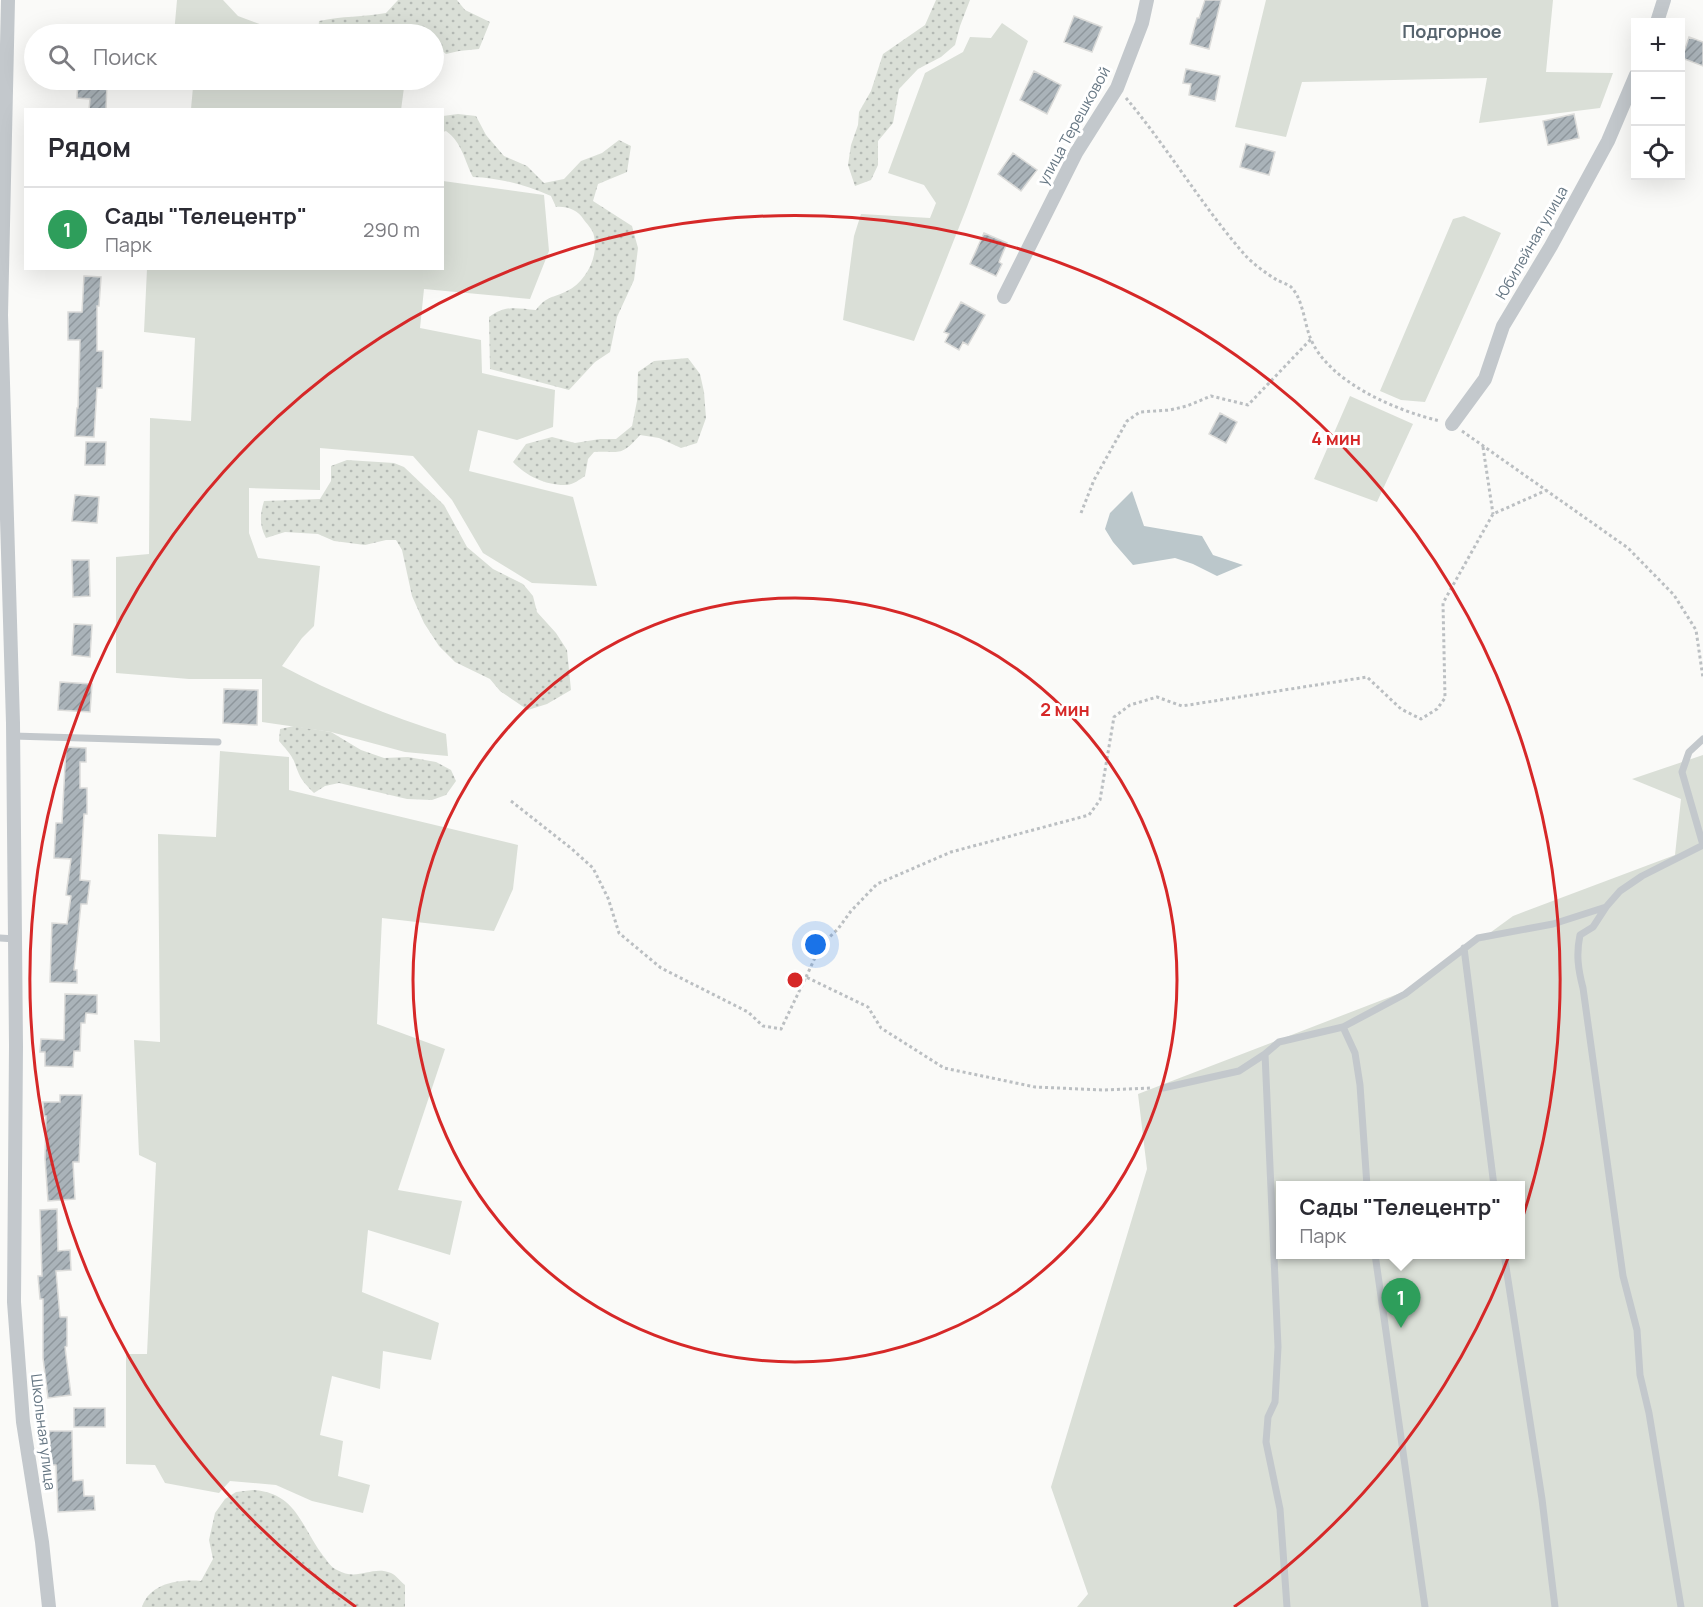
<!DOCTYPE html>
<html lang="ru">
<meta charset="utf-8">
<style>
body{margin:0;font-family:Manrope,sans-serif;background:#f2f2f3;color:#2b2b33}
.controls{position:absolute;right:18px;top:18px;display:grid;overflow:hidden;border-radius:0px;box-shadow:0 6px 24px #0002}
.controls button{width:54px;height:54px;display:grid;place-items:center;padding:0;border:0;border-bottom:2px solid #e1e1e2;background:#fff;color:#2b2b33;font:30px sans-serif}
.you{position:absolute;left:816px;top:945px;width:21px;height:21px;margin:-15px;border:4px solid #fff;border-radius:50%;background:#1a73e8;box-shadow:0 0 0 9px #1a73e833}
.badge{display:grid;place-items:center;width:39px;height:39px;border-radius:50%;background:#e4572e;color:#fff;font-size:20px;font-weight:700}
.pin{position:absolute;translate:-50% -50px;filter:drop-shadow(0 2px 3px #0008)}
.pin::after{content:'';position:absolute;top:32px;width:21px;height:18px;background:inherit;clip-path:polygon(0 0,100% 0,50% 100%)}
.popup{position:absolute;left:1276px;top:1181px;width:249px;height:78px;box-sizing:border-box;display:grid;place-content:center;border-radius:0px;background:#fff;filter:drop-shadow(0 2px 4px #0005);font-size:20px;white-space:nowrap;color:#7c7c81}
.popup b{font-size:22px;color:#2b2b33}
.popup::after{content:'';position:absolute;left:50%;top:100%;margin-left:-12px;border:12px solid transparent;border-top-color:#fff}
.list{margin:0;padding:0;list-style:none}
h2{display:flex;justify-content:space-between;align-items:center;height:78px;margin:0;padding:0 24px;font-size:26px}
h2 small{font-size:20px;font-weight:400;color:#7c7c81}
.list li{display:grid;grid-template-columns:39px 1fr auto;gap:18px;align-items:center;box-sizing:border-box;height:84px;padding:0 24px;border-top:2px solid #e1e1e2}
.list b{display:block;font-size:22px;white-space:nowrap}
.list p{margin:0;font-size:20px;white-space:nowrap;color:#7c7c81}
.list em{font-size:20px;font-style:normal;color:#7c7c81}
.icon{flex:none;width:33px;height:33px;fill:none;stroke:currentColor;stroke-width:2;stroke-linecap:round;stroke-linejoin:round}
.map{position:relative;flex:none;width:1703px;height:1607px;overflow:hidden}
.search{position:absolute;background:#fff;box-shadow:0 6px 24px #0002;left:24px;top:24px;width:420px;height:66px;display:flex;align-items:center;gap:15px;box-sizing:border-box;padding:0 21px;border-radius:33px;color:#7c7c81;font-size:22px}
.panel{position:absolute;background:#fff;box-shadow:0 6px 24px #0002;left:24px;top:108px;width:420px;height:162px;border-radius:0px}
.map>svg:first-child{display:block}
.grass{fill:url(#grass-dots)}
.garden{fill:#dadfd7;fill-rule:evenodd}
.water{fill:#bbc7cb}
.building{fill:url(#building-hatch);stroke:#dcdcda;stroke-width:1.5}
.lines{fill:none;stroke-linecap:round;stroke-linejoin:round}
.path{stroke:#bbbfc2;stroke-width:3;stroke-dasharray:3 3;stroke-linecap:butt}
.lane{stroke:#c3c8cc;stroke-width:7}
.street{stroke:#c3c8cc;stroke-width:14}
.ring{fill:none;stroke:#d62828;stroke-width:3}
.labels{text-anchor:middle;stroke-width:6;stroke-linejoin:round;paint-order:stroke}
.street-label{font-size:15px;fill:#657683;stroke:#fff}
.quarter-label{font-size:18px;font-weight:bold;fill:#57646e;stroke:#fff}
.centre{fill:#d62828;stroke:#fff;stroke-width:3}
.ring-label{font-size:18px;text-anchor:middle;font-weight:bold;fill:#d62828;stroke:#fff;stroke-width:6;stroke-linejoin:round;paint-order:stroke}
</style>
<div class="map">
<svg width="1703" height="1607" viewBox="0 0 1703 1607">
<defs>
<pattern id="grass-dots" width="8" height="8" patternUnits="userSpaceOnUse" patternTransform="scale(1.5)"><rect width="8" height="8" fill="#dadfd7"/><path d="M2 2h.1M6 6h.1" fill="none" stroke="#b4b9b4" stroke-width="1.8" stroke-linecap="round"/></pattern>
<pattern id="building-hatch" width="6" height="6" patternUnits="userSpaceOnUse" patternTransform="scale(1.5)"><rect width="6" height="6" fill="#aab3b9"/><path d="M-1 1l2-2M0 6l6-6M5 7l2-2" fill="none" stroke="#8e969c"/></pattern>
</defs>
<rect width="100%" height="100%" fill="#fafaf8"/>
<path class="grass" d="M398,0H457L465,10L490,22L479,49L459,51L446,54L434,44V34H318L319,21C341,16 364,17 386,13Z
M936,0H970L960,26L955,45L941,57L918,69L899,89L893,123L878,141V165L871,180L855,186L848,165L851,145L858,125L859,112L871,91L883,54L925,25Z
M458,114L476,116L486,135L504,156L527,166L544,183L564,179L581,161L602,153L619,140L631,146L627,172L598,184L593,201L632,226L638,248L634,280L617,317L610,352L595,362L569,390L490,369L489,317C506,305 516,308 536,310C546,296 553,298 567,291C586,282 599,256 594,236C593,230 588,225 584,220C578,210 567,206 556,207L551,196C525,185 501,178 473,177C465,162 462,142 446,131L443,132V116Z
M688,358L700,374L704,392L706,418L697,443L681,448L659,438L640,435C621,457 620,451 594,452L588,459L585,476C579,480 574,484 567,485C547,486 526,476 513,462L526,444L552,437L575,443L600,439H616L632,426L637,401L638,372L654,361Z
M347,460L394,463L404,467L444,505L467,547L493,569L523,584L533,596L537,612L556,633L567,650L571,690L547,704L528,710L500,691L490,679L455,662L439,646L424,623L412,596L402,550L396,540H386L365,545L334,541L318,534L285,532L266,538C259,525 260,515 264,501L320,499L331,481V466Z
M294,726L331,732L361,750L384,758L408,757L436,762L451,770L456,781L446,795L432,800L407,799L339,783L325,786L314,793C301,780 300,778 294,761C291,754 284,747 279,741L280,729Z
M253,1490C297,1493 301,1527 324,1557C328,1562 331,1567 337,1570C358,1582 371,1565 391,1573C396,1575 401,1582 405,1585V1607H142C150,1583 179,1579 201,1581L213,1559L209,1540L215,1513L225,1499L236,1492Z"/>
<path class="garden" d="M177,0H223L238,16L265,26L277,34H174Z
M1266,0H1553L1546,72L1613,73L1600,108L1479,123L1487,78L1302,82L1286,137L1235,127Z
M1002,23L1028,41L967,207L914,341L843,320L854,236L861,214L930,218L936,203L924,185L888,173L925,73L963,52L970,37L991,38Z
M168,80H405L401,110L191,109L193,87L168,85Z
M443,181L544,195L549,251L530,299L424,289L420,328L481,340L482,373L555,390L553,427L517,440L478,430L469,471L573,497L597,586L532,583L483,553L452,500L413,456L320,448V490L249,488V533L258,558L320,566L314,626L302,638L282,666C335,694 389,716 446,734L448,756L405,752L331,732L262,722V679H189L116,673V557L149,554L150,418L191,421L195,338L144,332L147,269L442,268Z
M1464,216L1501,233L1425,402L1401,400L1380,391L1453,219Z
M1350,396L1413,424L1377,502L1314,479Z
M220,751L289,757V790L518,845L513,889L494,931L382,918L377,1024L445,1049L398,1190L462,1201L450,1255L368,1230L362,1292L439,1323L431,1360L383,1351L380,1389L332,1376L320,1435L343,1441L338,1476L370,1485L363,1513L312,1501L276,1485L230,1481L219,1493L165,1483L155,1465L126,1464V1354H147L156,1163L139,1155L134,1040L160,1042L158,834L216,837Z
M1703,755V1607H1077L1088,1594L1051,1487L1147,1169L1138,1094L1416,987L1513,916L1675,855L1681,799L1632,779ZM1281,1186H1521V1254H1281Z"/>
<path class="water" d="M1132,491L1144,526L1202,536L1213,555L1243,565L1217,576L1193,564L1175,558L1133,565L1113,542L1105,529L1110,513Z"/>
<path class="building" d="M1205,0H1221L1209,49L1190,44L1197,18H1199Z
M1074,16L1102,27L1092,52L1064,42Z
M1689,37L1703,42V66L1682,58Z
M1186,69L1220,76L1215,101L1189,95L1191,84L1183,83Z
M1034,71L1061,85L1047,114L1020,100Z
M78,80L107,81L106,110H89L90,99L77,98Z
M1574,114L1579,138L1548,145L1543,121Z
M1246,144L1275,152L1269,175L1240,167Z
M1013,153L1037,170L1021,191L998,174Z
M984,233L1007,243L999,262L1002,264L996,276L970,264Z
M84,276L101,277L99,306H97V351H103L102,388H97L94,437L75,436L77,408H78L80,340H68V312H82Z
M961,302L985,315L968,345L963,342L959,350L945,342L949,334L944,332Z
M1220,413L1237,422L1226,443L1209,434Z
M86,442H106L105,465H85Z
M75,495L99,497L97,523L72,521Z
M72,560H89L90,596L73,597Z
M74,624L92,625L90,657L72,655Z
M60,682L92,684L90,712L58,710Z
M224,689L258,690L257,725L223,723Z
M66,747L86,748V762H80V788H87V814H84L80,880L90,881L87,904H81L74,970H77V983L50,982L52,923L67,924L71,896L66,895L71,859L54,858L56,823H62Z
M65,994L97,995V1014L86,1013L85,1023H81L80,1051H74L73,1067L45,1066V1052H40L41,1039L64,1040Z
M60,1095H82L79,1162H73L75,1199L48,1201L45,1158L46,1116H44L43,1102H60Z
M57,1209L58,1251L70,1250L71,1270L56,1271L60,1317H67V1346L65,1347L71,1395L48,1398L43,1358V1299H40L38,1276H42L40,1210Z
M74,1408H105V1427H74Z
M49,1431H72L73,1481L83,1480L84,1496H94L95,1510L58,1512L56,1465H49Z"/>
<g class="lines">
<path class="path" d="M1126,98C1168,148 1202,206 1245,255C1253,264 1267,274 1277,280C1281,282 1287,284 1290,286C1303,298 1304,322 1310,337C1327,382 1397,411 1440,421
M1462,431L1628,548L1674,595L1696,630L1703,678
M1483,447L1493,514
M1081,513L1094,480L1127,421L1140,412L1170,410L1187,406L1211,396L1248,405L1311,339
M511,801L572,849L593,868L608,898L619,933L661,968L748,1012L763,1026L781,1029L806,977L868,1007L881,1028L944,1068L1035,1087L1103,1090L1152,1088
M806,977L821,945L838,929L851,911L877,884L951,852L1089,815L1100,800L1114,717L1130,705L1157,697L1182,706L1367,677L1401,709L1421,719L1437,709L1445,698L1443,603L1493,514L1547,490"/>
<path class="lane" d="M13,736L218,742
M1606,907L1593,927L1580,935C1576,954 1578,969 1583,988L1623,1276L1637,1330L1640,1375L1649,1413L1681,1607
M0,938L15,939
M1464,948L1494,1186
M1343,1027L1355,1053L1360,1085L1367,1186
M1163,1088L1239,1071L1265,1054
M1375,1254L1425,1607
M1504,1254L1542,1499L1555,1607
M1287,1607L1280,1509L1266,1442L1268,1417L1275,1402L1278,1347L1265,1054L1279,1042L1343,1027L1405,994L1478,938L1553,924L1606,907L1620,891L1642,876L1703,845L1682,772L1689,752L1703,739"/>
<path class="street" d="M8,0L1,315L13,723L16,1046L14,1302L23,1422L42,1542L49,1607
M1657,22L1664,0
M1004,297L1076,153L1117,88L1142,23L1147,0
M1452,424L1485,379L1503,326L1551,246L1608,141L1636,75"/>
</g>
<g class="ring">
<circle cx="795" cy="980" r="382"/>
<path d="M356 1607A765 765 0 1 1 1234 1607"/>
</g>
<g class="labels">
<g class="street-label">
<text transform="translate(1074 126) rotate(-61)" y="5">улица Терешковой</text>
<text transform="translate(1532 243) rotate(-60)" y="5">Юбилейная улица</text>
<text transform="translate(43 1432) rotate(83)" y="5">Школьная улица</text>
</g>
<g class="quarter-label">
<text x="1452" y="38">Подгорное</text>
</g>
</g>
<circle cx="795" cy="980" r="9" class="centre"/>
<g class="ring-label">
<text x="1336" y="445">4 мин</text>
<text x="1065" y="716">2 мин</text>
</g>
</svg>
<div class="controls">
<button>+</button>
<button>−</button>
<button><svg class="icon" aria-label="locate" viewBox="0 0 24 24"><circle cx="12" cy="12" r="6"/><path d="M12 2v4M12 18v4M2 12h4M18 12h4"/></svg></button>
</div>
<div class="you"></div>
<div class="pin badge" style="left:1401px;top:1328px;background:#2e9e5b">1</div>
<div class="popup"><b>Сады &quot;Телецентр&quot;</b>Парк</div>
<div class="search"><svg class="icon" aria-label="search" viewBox="0 0 24 24"><circle cx="10" cy="10" r="6"/><path d="M15 15l6 6"/></svg>Поиск</div>
<section class="panel">
<h2>Рядом<small></small></h2>
<ul class="list">
<li><span class="badge" style="background:#2e9e5b">1</span><div><b>Сады &quot;Телецентр&quot;</b><p>Парк</p></div><em>290 m</em></li>
</ul>
</section>
</div>
